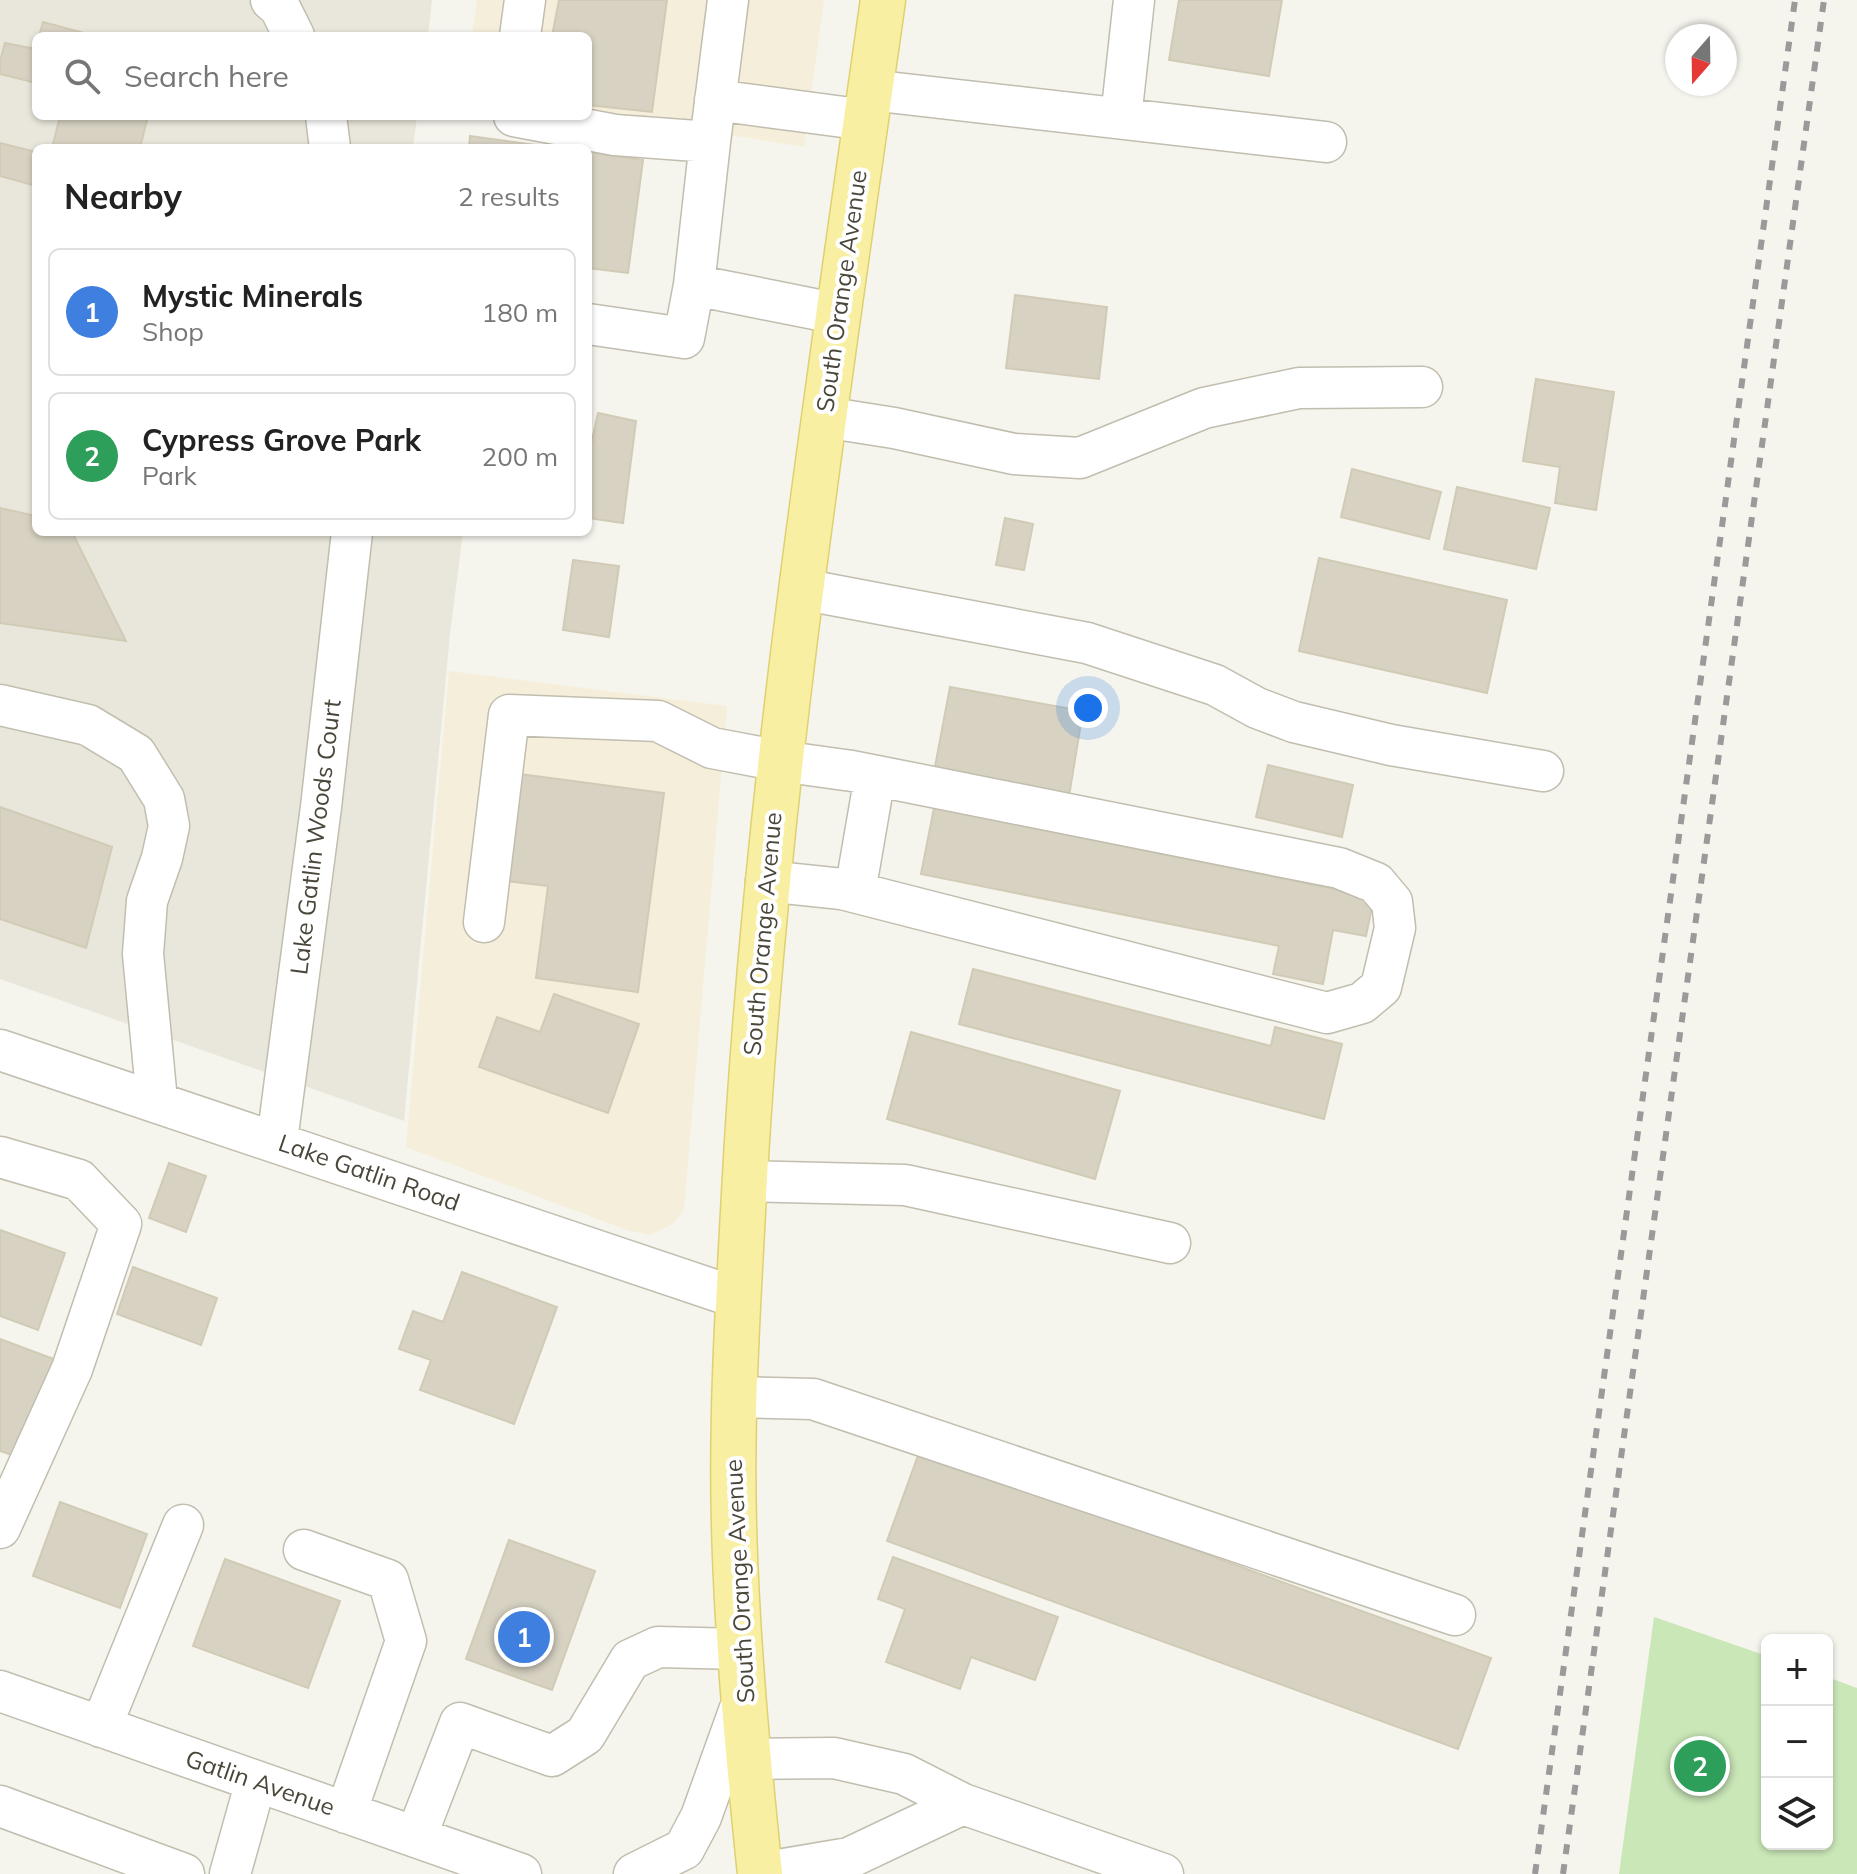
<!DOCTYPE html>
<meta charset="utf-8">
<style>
body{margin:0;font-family:Mulish,sans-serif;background:#f2f2f2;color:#222}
.controls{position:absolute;right:24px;bottom:24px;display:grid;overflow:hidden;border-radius:12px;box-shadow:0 2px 6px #0004}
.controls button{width:72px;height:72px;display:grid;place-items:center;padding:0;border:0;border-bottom:2px solid #e0e0e0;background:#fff;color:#222;font:40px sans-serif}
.compass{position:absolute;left:1665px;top:24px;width:72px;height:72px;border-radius:50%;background:#fff;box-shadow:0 2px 6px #0004;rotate:200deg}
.you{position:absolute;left:1088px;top:708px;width:28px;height:28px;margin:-20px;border:6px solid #fff;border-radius:50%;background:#1a73e8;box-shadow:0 0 0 12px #1a73e833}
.badge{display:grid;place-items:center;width:52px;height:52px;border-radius:50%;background:#ef682a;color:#fff;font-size:26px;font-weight:700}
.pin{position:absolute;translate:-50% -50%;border:4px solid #fff;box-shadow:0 2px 8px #0006}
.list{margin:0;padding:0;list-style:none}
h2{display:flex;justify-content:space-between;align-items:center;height:104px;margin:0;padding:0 32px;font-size:34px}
h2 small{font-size:26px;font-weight:400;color:#767676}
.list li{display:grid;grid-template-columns:52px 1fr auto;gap:24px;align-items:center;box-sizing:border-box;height:128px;margin:0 16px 16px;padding:0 16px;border:2px solid #e0e0e0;border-radius:12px}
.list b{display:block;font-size:30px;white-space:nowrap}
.list p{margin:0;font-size:26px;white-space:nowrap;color:#767676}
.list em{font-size:26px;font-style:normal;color:#767676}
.icon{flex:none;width:44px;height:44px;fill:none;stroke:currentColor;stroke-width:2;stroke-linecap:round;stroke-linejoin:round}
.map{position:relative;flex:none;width:1857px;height:1874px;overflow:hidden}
.search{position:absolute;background:#fff;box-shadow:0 2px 6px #0004;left:32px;top:32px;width:560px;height:88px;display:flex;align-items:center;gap:20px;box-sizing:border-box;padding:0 28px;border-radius:12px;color:#767676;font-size:30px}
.panel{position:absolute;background:#fff;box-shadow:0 2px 6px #0004;left:32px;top:144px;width:560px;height:392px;border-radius:12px}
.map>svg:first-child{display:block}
.residential{fill:#e9e7db}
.commercial{fill:#f5eeda}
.green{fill:#cae7b8}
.building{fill:#d7d2c2;stroke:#d1cbb6;stroke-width:2}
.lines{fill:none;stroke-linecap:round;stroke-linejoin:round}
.minor-casing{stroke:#c1beaf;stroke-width:43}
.major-casing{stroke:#dfd071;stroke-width:47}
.minor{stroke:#fff;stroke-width:40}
.major{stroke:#f9efa2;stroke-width:44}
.rail{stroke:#9a9a9a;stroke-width:6;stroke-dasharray:10 10;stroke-linecap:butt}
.labels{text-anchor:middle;stroke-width:8;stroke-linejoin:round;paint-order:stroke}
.street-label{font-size:24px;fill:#4a463a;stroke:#fff}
</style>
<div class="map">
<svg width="1857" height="1874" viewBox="0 0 1857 1874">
<rect width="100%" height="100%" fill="#f5f4ed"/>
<path class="residential" d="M0,0H432L428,36H36V116H417L413,148H36V532H463L450,634L404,1121L0,979Z"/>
<path class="commercial" d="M477,0H824L804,147L588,112V36H472Z
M449,671L727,706L684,1209L675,1222L662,1230L649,1235L627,1230L406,1147Z"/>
<path class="green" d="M1654,1617L1767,1656V1844H1827V1677L1857,1688V1874H1619Z"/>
<path class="building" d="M559,0H667L652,112L588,105V36H552Z
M1179,0H1282L1269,76L1169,60Z
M43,22L95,36H39Z
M5,43L36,49V83L0,74V61Z
M60,116H148L140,148H52Z
M470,136L557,148H469Z
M0,143L36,152V186L0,176Z
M588,152L643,160L628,273L588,268Z
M1015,295L1107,307L1099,379L1006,368Z
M1536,379L1614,392L1596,510L1555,503L1560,467L1523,461Z
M598,413L636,421L623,523L588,518V459Z
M1352,469L1441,492L1429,539L1341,517Z
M1457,487L1550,508L1536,569L1444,549Z
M0,508L36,516V532H72L126,641L0,623Z
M1005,518L1033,524L1024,570L996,565Z
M1319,558L1507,600L1487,693L1299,651Z
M573,560L619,566L609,637L563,630Z
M950,687L1083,711L1069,796L934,772Z
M1268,765L1353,785L1342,837L1256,817Z
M520,774L664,793L638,992L536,978L548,886L507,881Z
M0,807L112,847L86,948L0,919Z
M934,808L1374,897L1366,936L1333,930L1323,984L1273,974L1279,946L921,874Z
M973,969L1271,1046L1275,1027L1342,1044L1324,1119L959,1024Z
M554,994L639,1024L608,1113L479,1067L497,1017L540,1032Z
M911,1032L1120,1091L1095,1179L887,1119Z
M169,1163L206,1176L186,1232L149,1218Z
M0,1230L65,1253L38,1330L0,1316Z
M133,1267L217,1298L201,1345L117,1314Z
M462,1272L557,1307L514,1424L420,1390L431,1360L399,1349L413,1311L443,1322Z
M0,1339L54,1359L18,1457L0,1451Z
M920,1450L1491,1658L1458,1749L887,1541Z
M60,1502L147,1534L120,1608L33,1576Z
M509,1540L595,1571L552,1690L466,1659Z
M893,1557L1058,1617L1035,1680L971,1657L960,1689L886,1662L905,1609L878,1599Z
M225,1559L340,1601L308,1688L193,1646Z"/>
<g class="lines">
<defs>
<path id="minor" d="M271,0L280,8L294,36
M520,36L525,0
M870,90L1326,142
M715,100L866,120
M326,116L330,148
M514,116L615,135L710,142L728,0
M1121,118L1134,0
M710,142L694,285L839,314
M588,324L684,338L694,285
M824,417L894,428L1014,454L1080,458L1204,408L1299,388L1422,387
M801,589L1087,643L1215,685L1257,708L1294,722L1391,745L1543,771
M0,705L88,725L136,754L164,799L169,826L162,858L147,901L143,954L157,1101
M855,892L875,776
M484,922L509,715L658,721L712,748L780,761L852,771L1339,868L1376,883L1392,902L1395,928L1381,987L1362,1003L1327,1013L842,889L766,881
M0,1050L738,1298
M277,1141L321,807L352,532
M0,1157L79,1180L121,1224L72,1369L0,1528
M744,1181L905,1185L1170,1243
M735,1397L813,1399L1455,1615
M304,1550L388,1580L406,1641L346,1813
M0,1691L521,1874
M101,1727L183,1525
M749,1759L834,1758L904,1774L963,1804L1163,1874
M0,1806L184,1874
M416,1837L460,1723L552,1756L585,1735L630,1660L658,1647L741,1649
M760,1873L849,1858L963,1804
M230,1874L256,1781
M634,1874L684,1849L701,1817L739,1711"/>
<path id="major" d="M760,1874C748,1758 737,1641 734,1525C731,1414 738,1304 744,1194C765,793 827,397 883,0"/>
</defs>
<use href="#minor" class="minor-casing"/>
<use href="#major" class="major-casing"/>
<use href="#minor" class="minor"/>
<use href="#major" class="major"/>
<path class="rail" d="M1535,1874L1795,0
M1563,1874L1824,0"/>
</g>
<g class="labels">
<g class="street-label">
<text transform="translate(842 291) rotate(-82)" y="8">South Orange Avenue</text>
<text transform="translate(316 837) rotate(-83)" y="8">Lake Gatlin Woods Court</text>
<text transform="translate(763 934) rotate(-85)" y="8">South Orange Avenue</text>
<text transform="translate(369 1173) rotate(19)" y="8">Lake Gatlin Road</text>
<text transform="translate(740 1581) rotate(-93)" y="8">South Orange Avenue</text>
<text transform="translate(260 1783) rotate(19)" y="8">Gatlin Avenue</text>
</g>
</g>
</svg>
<div class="controls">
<button>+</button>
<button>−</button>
<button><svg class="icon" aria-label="layers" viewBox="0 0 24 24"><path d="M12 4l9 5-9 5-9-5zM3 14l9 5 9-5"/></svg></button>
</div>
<svg class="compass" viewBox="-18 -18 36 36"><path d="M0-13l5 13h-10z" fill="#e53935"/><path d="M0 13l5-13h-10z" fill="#767676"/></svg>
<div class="you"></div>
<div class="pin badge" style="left:524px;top:1637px;background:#3f7fe0">1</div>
<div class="pin badge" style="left:1700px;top:1766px;background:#2e9e5b">2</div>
<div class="search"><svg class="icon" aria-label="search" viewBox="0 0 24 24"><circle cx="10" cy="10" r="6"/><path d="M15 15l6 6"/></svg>Search here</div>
<section class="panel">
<h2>Nearby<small>2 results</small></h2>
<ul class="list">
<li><span class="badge" style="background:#3f7fe0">1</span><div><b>Mystic Minerals</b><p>Shop</p></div><em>180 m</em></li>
<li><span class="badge" style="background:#2e9e5b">2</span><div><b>Cypress Grove Park</b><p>Park</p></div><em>200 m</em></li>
</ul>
</section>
</div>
